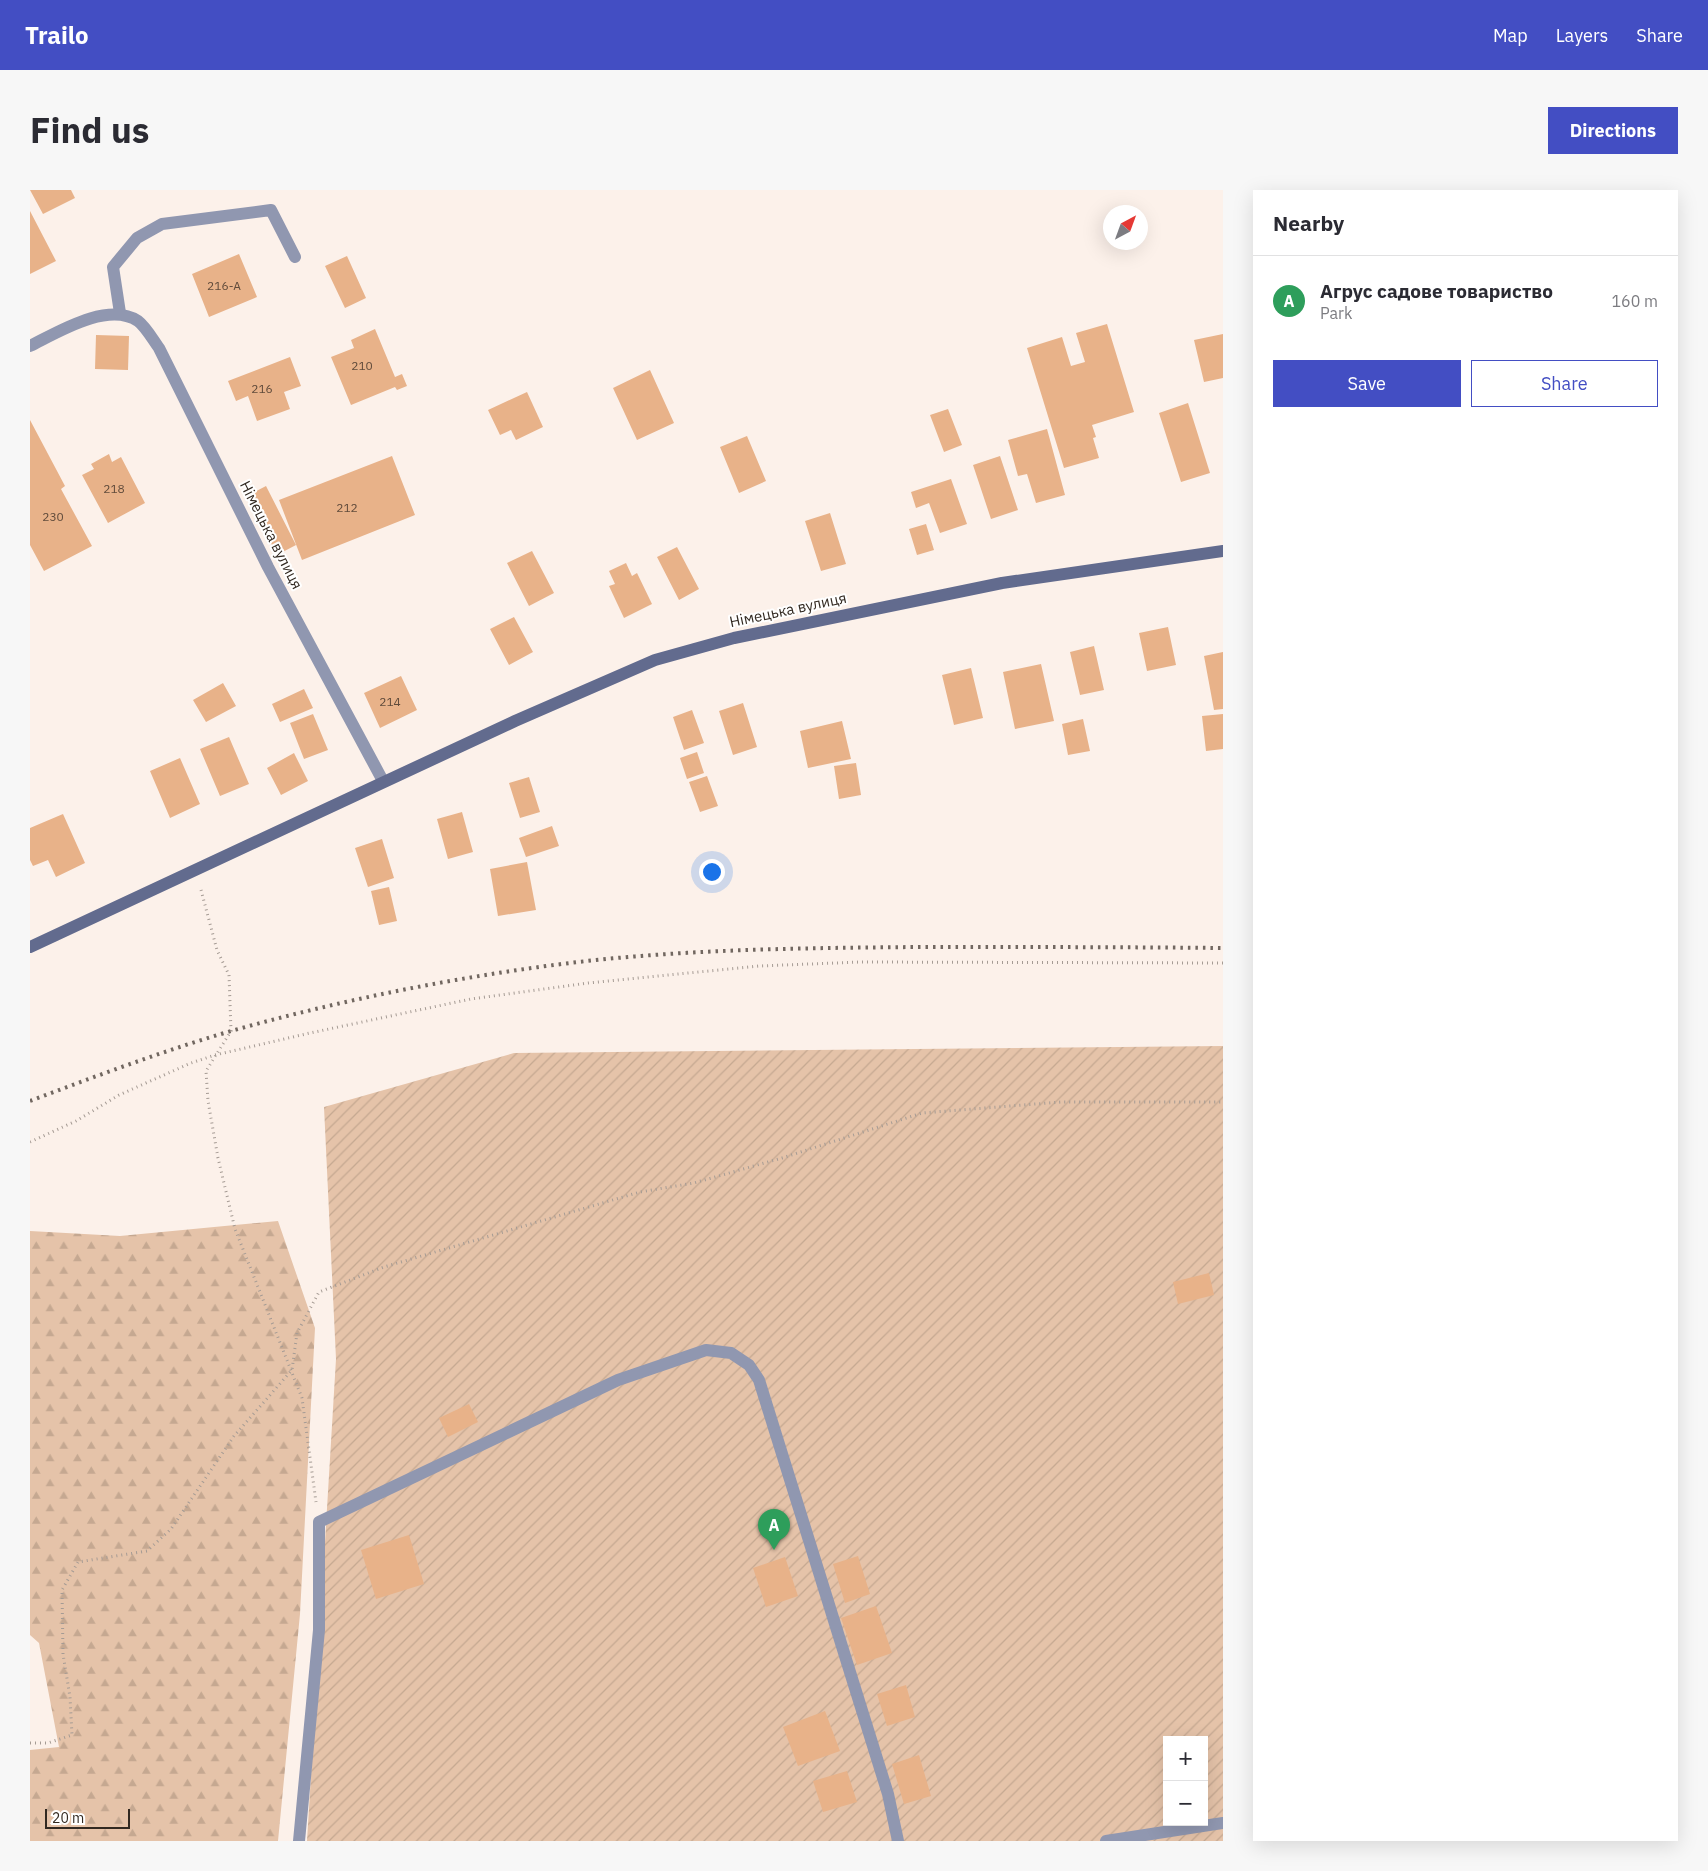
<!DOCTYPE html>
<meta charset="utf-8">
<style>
body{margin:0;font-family:"IBM Plex Sans",sans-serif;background:#f7f7f7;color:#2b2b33}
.controls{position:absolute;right:15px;bottom:15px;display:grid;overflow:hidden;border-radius:0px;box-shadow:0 5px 20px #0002}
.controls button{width:45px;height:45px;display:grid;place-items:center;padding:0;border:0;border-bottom:1px solid #e1e1e2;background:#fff;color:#2b2b33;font:25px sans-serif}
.compass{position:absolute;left:1073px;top:15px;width:45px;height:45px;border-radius:50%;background:#fff;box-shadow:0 5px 20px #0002;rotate:41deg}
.scale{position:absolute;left:15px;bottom:12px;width:85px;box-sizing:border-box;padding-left:5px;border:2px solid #322921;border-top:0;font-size:14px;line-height:18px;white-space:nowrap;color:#322921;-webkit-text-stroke:4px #fff;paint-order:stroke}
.you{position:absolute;left:681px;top:681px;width:18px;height:18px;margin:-12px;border:4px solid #fff;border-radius:50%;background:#1a73e8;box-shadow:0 0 0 8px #1a73e833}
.badge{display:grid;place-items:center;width:32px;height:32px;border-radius:50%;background:#434ec3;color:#fff;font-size:16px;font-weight:700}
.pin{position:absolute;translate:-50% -41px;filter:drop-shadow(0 1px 2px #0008)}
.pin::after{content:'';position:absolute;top:26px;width:18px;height:15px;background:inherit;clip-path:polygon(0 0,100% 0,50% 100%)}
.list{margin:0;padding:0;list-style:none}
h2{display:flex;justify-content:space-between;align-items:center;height:65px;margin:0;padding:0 20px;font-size:21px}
h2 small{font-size:16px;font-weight:400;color:#7c7c81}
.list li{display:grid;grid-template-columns:32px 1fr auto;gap:15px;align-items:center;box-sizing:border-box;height:90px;padding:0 20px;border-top:1px solid #e1e1e2}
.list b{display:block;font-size:19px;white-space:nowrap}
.list p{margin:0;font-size:16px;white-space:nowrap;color:#7c7c81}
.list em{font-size:16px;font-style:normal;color:#7c7c81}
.actions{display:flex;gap:10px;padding:15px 20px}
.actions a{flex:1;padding:11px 0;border:1px solid #434ec3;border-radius:0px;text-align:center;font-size:18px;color:#434ec3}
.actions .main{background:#434ec3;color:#fff}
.map{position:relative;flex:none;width:1193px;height:1651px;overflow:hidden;border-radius:0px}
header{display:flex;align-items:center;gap:30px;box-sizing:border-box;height:70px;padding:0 25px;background:#434ec3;color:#fff}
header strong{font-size:24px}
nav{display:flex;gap:28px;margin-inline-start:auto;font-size:18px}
.intro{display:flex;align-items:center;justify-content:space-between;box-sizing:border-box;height:120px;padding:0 30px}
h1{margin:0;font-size:35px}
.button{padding:12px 22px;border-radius:0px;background:#434ec3;color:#fff;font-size:18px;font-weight:700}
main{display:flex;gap:30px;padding:0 30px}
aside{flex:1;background:#fff;border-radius:0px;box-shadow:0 5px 20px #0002}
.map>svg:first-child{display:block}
.forest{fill:url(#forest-firs)}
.garden{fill:url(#garden-furrows);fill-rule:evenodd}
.building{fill:#e8b289}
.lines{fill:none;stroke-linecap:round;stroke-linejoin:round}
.path{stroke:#a59b94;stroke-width:3;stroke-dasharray:1 4;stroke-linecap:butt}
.lane{stroke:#9097b0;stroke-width:12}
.street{stroke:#9097b0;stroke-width:12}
.secondary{stroke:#626b8e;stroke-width:12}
.rail{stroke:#716760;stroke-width:4;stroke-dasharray:2.5 5;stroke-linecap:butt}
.labels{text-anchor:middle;stroke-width:4;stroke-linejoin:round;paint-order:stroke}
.number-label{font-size:12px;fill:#604b3b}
.street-label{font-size:15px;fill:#322921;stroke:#fff}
</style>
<header>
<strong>Trailo</strong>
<nav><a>Map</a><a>Layers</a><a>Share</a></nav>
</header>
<div class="intro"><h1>Find us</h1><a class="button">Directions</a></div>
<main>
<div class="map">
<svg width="1193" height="1651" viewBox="0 0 1193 1651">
<defs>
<pattern id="forest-firs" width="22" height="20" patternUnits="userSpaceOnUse" patternTransform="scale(1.25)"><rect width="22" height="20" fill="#e5c3a9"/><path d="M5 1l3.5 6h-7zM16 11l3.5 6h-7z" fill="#c5a891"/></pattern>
<pattern id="garden-furrows" width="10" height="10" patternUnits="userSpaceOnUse" patternTransform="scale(1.25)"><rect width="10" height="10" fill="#e5c3a9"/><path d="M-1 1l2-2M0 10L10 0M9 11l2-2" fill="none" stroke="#c5a891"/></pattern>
</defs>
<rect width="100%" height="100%" fill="#fcf1ea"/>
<path class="forest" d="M248,1031L285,1138L270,1424L248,1651H0V1560L29,1557L9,1453L0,1445V1041L90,1046Z"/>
<path class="garden" d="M1193,856V1651H277L306,1169L294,917L484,863ZM1137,1550H1174V1632H1137Z"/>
<path class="building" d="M0,0H41L45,8L13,24Z
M0,21L26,71L0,84Z
M209,64L227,107L179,127L162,84Z
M317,66L336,108L315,118L295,76Z
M1077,134L1104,222L1062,235L1066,247L1063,248L1069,268L1034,278L997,158L1032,147L1041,176L1055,172L1046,143Z
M345,139L365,187L372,184L377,196L367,200L365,197L321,215L301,167L324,158L321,150Z
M1193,144V188L1174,192L1164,150Z
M66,145L99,146L98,180L65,179Z
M260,167L271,196L254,202L260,219L227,231L218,206L206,211L198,191Z
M620,180L644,233L607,250L583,198Z
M497,202L513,237L486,250L481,240L470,245L458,220Z
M1158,213L1180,283L1151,292L1129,223Z
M918,219L932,255L914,262L900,225Z
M0,230L35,296L31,299L62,356L14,381L0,355Z
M1017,239L1035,305L1006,313L997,284L988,286L978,250Z
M717,246L736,291L709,303L690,257Z
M79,264L82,272L91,267L115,313L78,333L52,285L64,279L61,274Z
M362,266L385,325L272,370L249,310Z
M970,266L988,320L961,329L943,275Z
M921,289L937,334L910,343L899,313L886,318L881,302Z
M236,296L266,355L247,365L217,306Z
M800,323L816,374L791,381L775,331Z
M896,334L904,360L887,365L879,339Z
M647,357L669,399L649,410L627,367Z
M502,361L524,403L499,416L477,373Z
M596,373L602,386L607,383L622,414L594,428L579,396L585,394L579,381Z
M484,427L503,462L479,475L460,439Z
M1138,437L1146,475L1117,481L1109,443Z
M1064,456L1074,500L1050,505L1040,462Z
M1193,462V519L1184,520L1174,466Z
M1011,474L1024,531L985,539L973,482Z
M941,478L953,528L924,535L912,485Z
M371,486L387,520L350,538L334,503Z
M193,493L206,516L176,532L163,510Z
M274,499L283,518L250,532L242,514Z
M713,513L727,557L703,565L689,521Z
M662,520L674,553L654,560L643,527Z
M283,524L298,560L274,569L260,533Z
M1193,524V559L1176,561L1172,526Z
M1053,529L1060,561L1038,565L1032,534Z
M812,531L821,569L778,578L770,541Z
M199,547L219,594L190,606L170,559Z
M667,562L674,583L657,589L650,568Z
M264,563L278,591L251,605L237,578Z
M150,568L170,614L140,628L120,581Z
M826,573L831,605L809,609L804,576Z
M677,586L688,616L670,622L659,592Z
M499,587L510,622L490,628L479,593Z
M432,622L443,662L418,669L407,629Z
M33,624L55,673L26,687L18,670L3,676L0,670V638Z
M522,636L529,656L496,667L489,648Z
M352,649L364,688L338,697L325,658Z
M497,672L506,720L468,726L460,679Z
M359,697L367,731L349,735L341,701Z
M1179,1083L1184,1105L1148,1114L1143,1092Z
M439,1214L448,1232L418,1247L409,1228Z
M379,1345L394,1394L346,1409L331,1360Z
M828,1366L840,1404L815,1413L803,1374Z
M755,1367L768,1406L736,1417L723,1378Z
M846,1416L862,1463L827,1475L811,1428Z
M876,1495L885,1527L857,1536L847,1504Z
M795,1521L810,1561L768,1576L753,1537Z
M889,1565L901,1606L874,1614L862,1574Z
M817,1581L827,1612L793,1622L783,1591Z"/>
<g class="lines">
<path class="path" d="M171,700L187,760L199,785L201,841L176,881L178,911L188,968L205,1039L272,1208L286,1312
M0,952L46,931L89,905L161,873L185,865L280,843L441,809L558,793L729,776L831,772L1193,773
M0,1553H18L42,1545L40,1507L33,1464L32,1400L48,1372L117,1361L141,1339L204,1246L262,1180L267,1143L289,1102L354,1077L610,1002L664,993L752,968L892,923L1031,912H1193"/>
<path class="lane" d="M90,123L83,77L107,48L132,34L241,20L265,67
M269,1651L289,1440V1332L588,1190L676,1160L701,1163L719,1175L729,1190L858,1604L868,1651
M1076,1651L1193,1633"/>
<path class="street" d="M0,156C28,142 78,111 108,131C116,137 123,150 129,158L238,377L353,591"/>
<path class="secondary" d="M0,757L485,531L625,470L704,448L972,393L1193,361"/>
<path class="rail" d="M0,911C66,886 133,861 201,841C315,809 431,786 548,772C661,759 775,758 888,757C990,757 1091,757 1193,758"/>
</g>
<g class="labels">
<g class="number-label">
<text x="194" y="100">216-А</text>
<text x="332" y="180">210</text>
<text x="232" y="203">216</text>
<text x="84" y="303">218</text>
<text x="317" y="322">212</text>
<text x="23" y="331">230</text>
<text x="360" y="516">214</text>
</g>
<g class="street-label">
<text transform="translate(241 345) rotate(63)" y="5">Німецька вулиця</text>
<text transform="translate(758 420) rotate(-12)" y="5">Німецька вулиця</text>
</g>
</g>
</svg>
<div class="controls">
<button>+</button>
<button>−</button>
</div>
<svg class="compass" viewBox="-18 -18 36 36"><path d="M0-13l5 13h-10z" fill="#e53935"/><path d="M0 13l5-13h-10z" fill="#7c7c81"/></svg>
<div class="scale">20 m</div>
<div class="you"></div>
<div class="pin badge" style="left:744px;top:1360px;background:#2e9e5b">A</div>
</div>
<aside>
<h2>Nearby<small></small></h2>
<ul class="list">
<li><span class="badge" style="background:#2e9e5b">A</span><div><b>Агрус садове товариство</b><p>Park</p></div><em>160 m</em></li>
</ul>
<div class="actions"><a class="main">Save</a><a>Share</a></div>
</aside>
</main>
